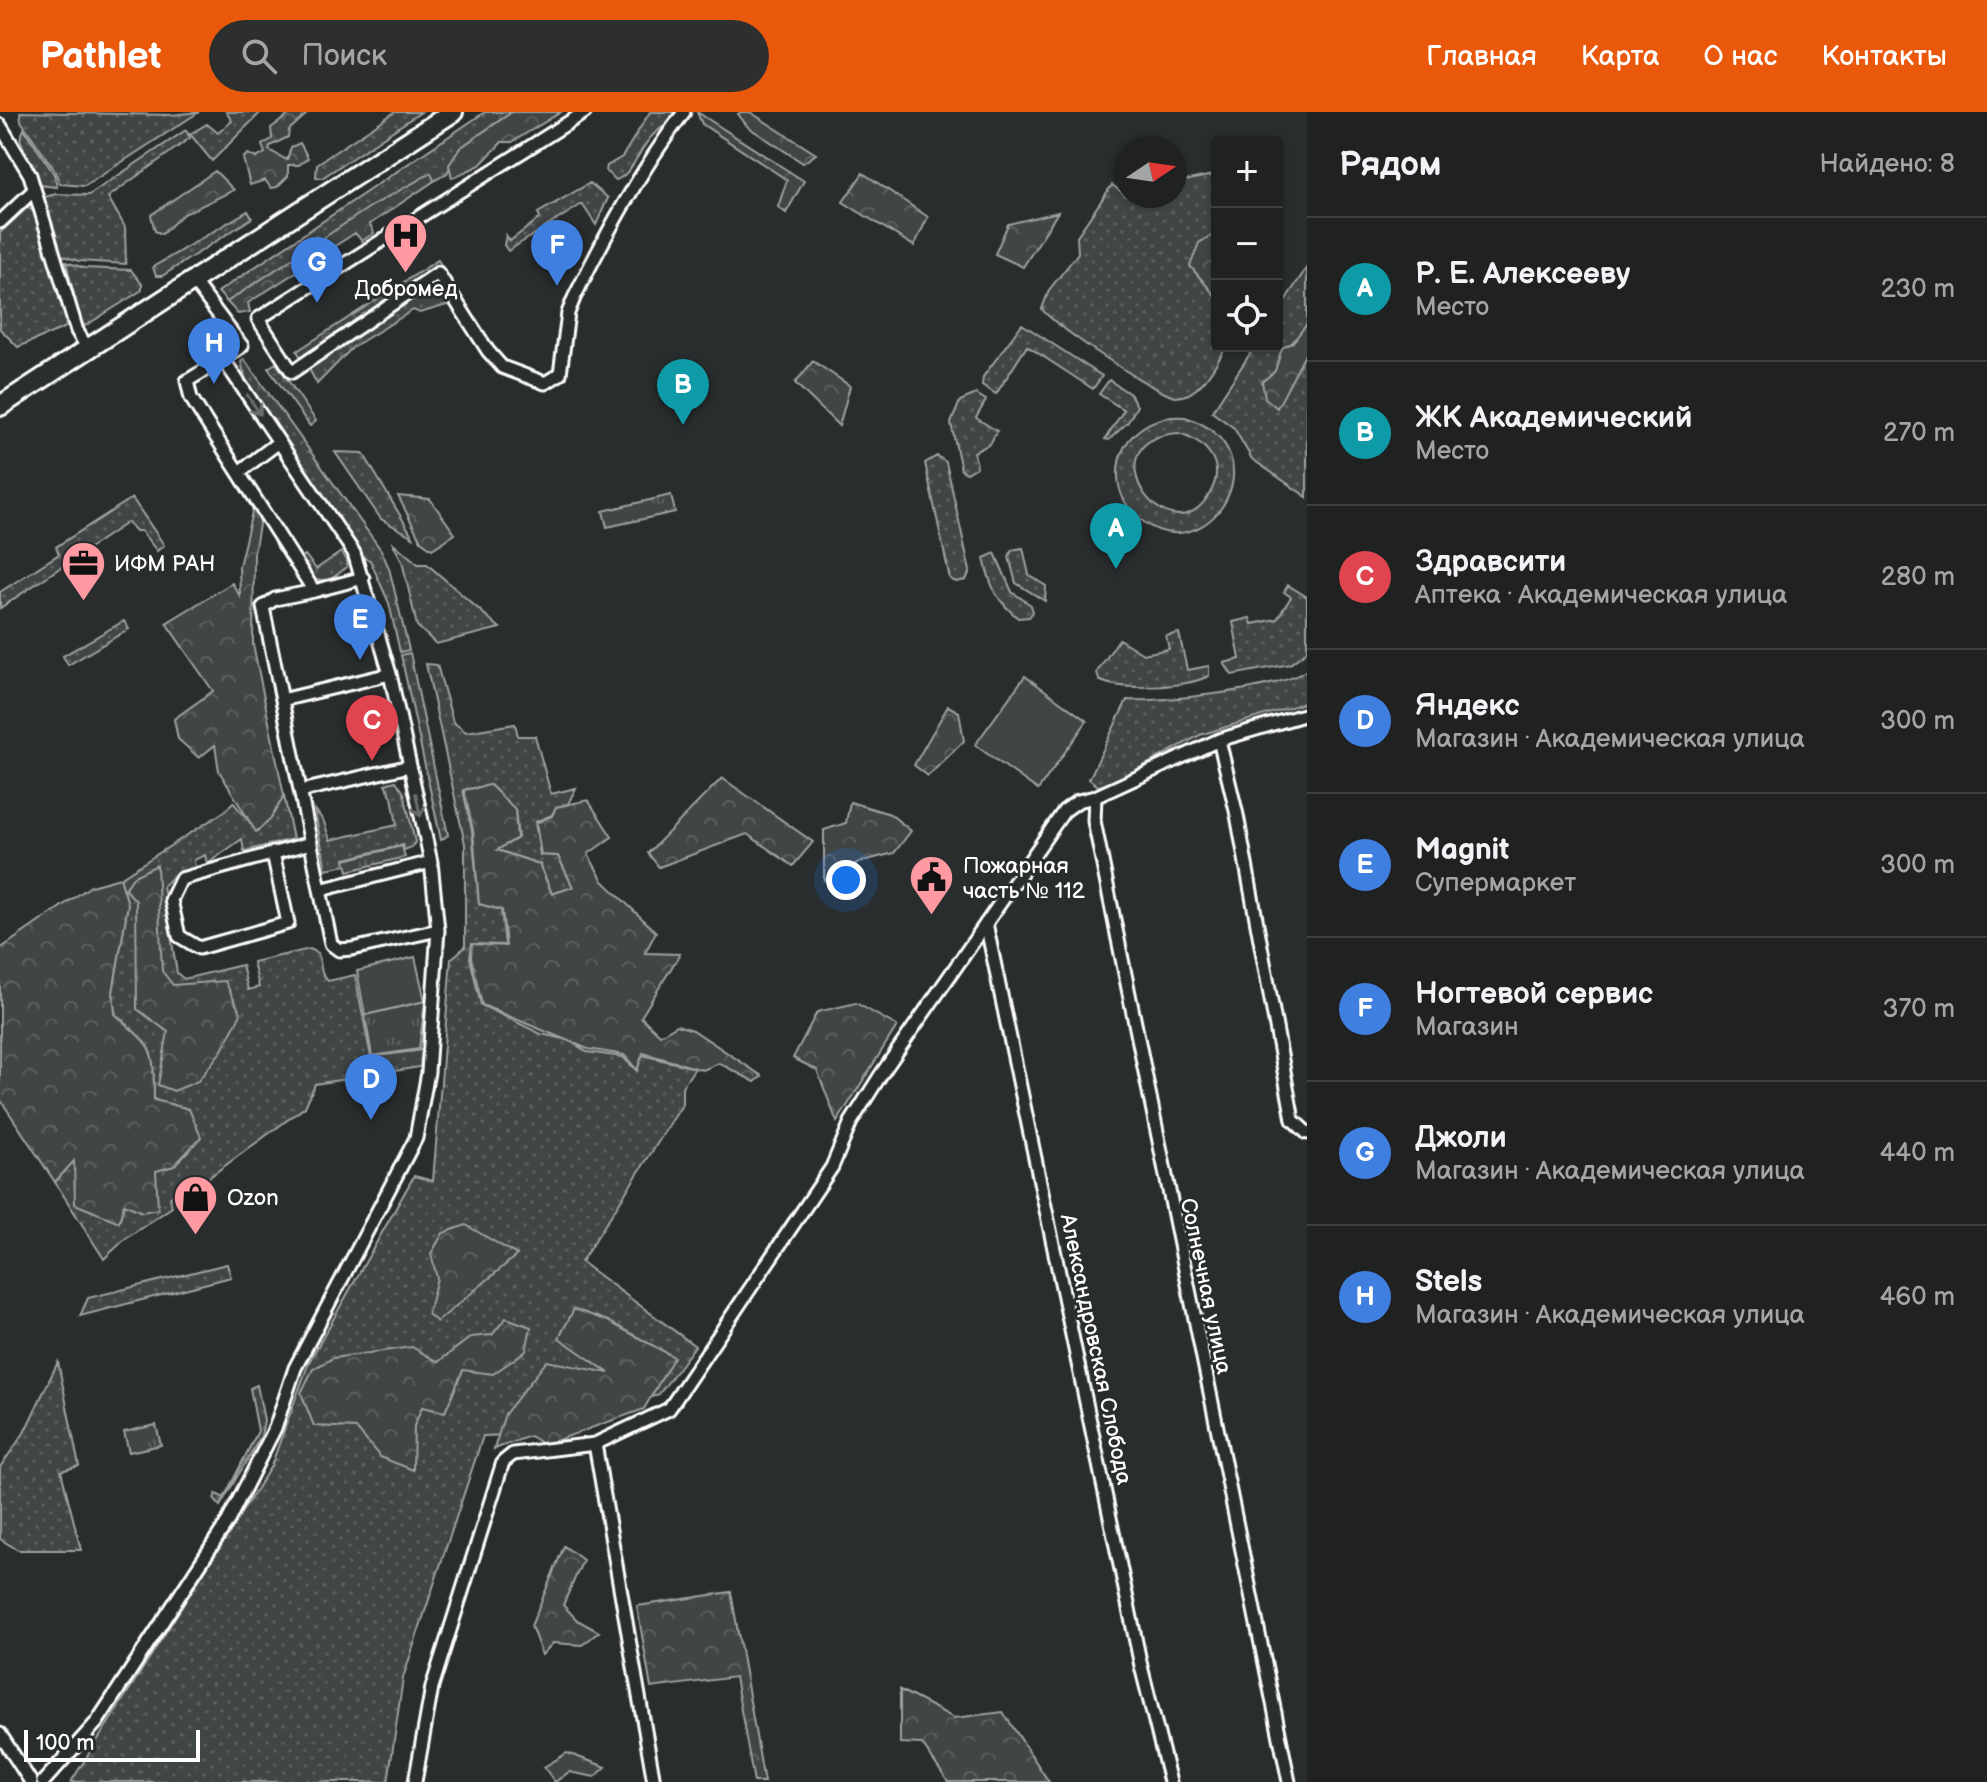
<!DOCTYPE html>
<html lang="ru">
<meta charset="utf-8">
<style>
body{margin:0;font-family:"Balsamiq Sans",sans-serif;background:#2d2f2f;color:#f1f3f6}
.controls{position:absolute;right:24px;top:24px;display:grid;overflow:hidden;border-radius:8px;box-shadow:0 2px 6px #0004}
.controls button{width:72px;height:72px;display:grid;place-items:center;padding:0;border:0;border-bottom:2px solid #3d3f40;background:#202222;color:#f1f3f6;font:40px sans-serif}
.compass{position:absolute;left:1115px;top:24px;width:72px;height:72px;border-radius:50%;background:#202222;box-shadow:0 2px 6px #0004;rotate:77deg}
.scale{position:absolute;left:24px;bottom:20px;width:176px;box-sizing:border-box;padding-left:8px;border:4px solid #fff;border-top:0;font-size:22px;line-height:28px;white-space:nowrap;color:#fff;-webkit-text-stroke:6px #2a2d2e;paint-order:stroke}
.you{position:absolute;left:846px;top:768px;width:28px;height:28px;margin:-20px;border:6px solid #fff;border-radius:50%;background:#1a73e8;box-shadow:0 0 0 12px #1a73e833}
.badge{display:grid;place-items:center;width:52px;height:52px;border-radius:50%;background:#ea580c;color:#fff;font-size:26px;font-weight:700}
.pin{position:absolute;translate:-50% -66px;filter:drop-shadow(0 2px 4px #0008)}
.pin::after{content:'';position:absolute;top:42px;width:28px;height:24px;background:inherit;clip-path:polygon(0 0,100% 0,50% 100%)}
.list{margin:0;padding:0;list-style:none}
h2{display:flex;justify-content:space-between;align-items:center;height:104px;margin:0;padding:0 32px;font-size:34px}
h2 small{font-size:26px;font-weight:400;color:#a2a4a5}
.list li{display:grid;grid-template-columns:52px 1fr auto;gap:24px;align-items:center;box-sizing:border-box;height:144px;padding:0 32px;border-top:2px solid #3d3f40}
.list b{display:block;font-size:30px;white-space:nowrap}
.list p{margin:0;font-size:26px;white-space:nowrap;color:#a2a4a5}
.list em{font-size:26px;font-style:normal;color:#a2a4a5}
.icon{flex:none;width:44px;height:44px;fill:none;stroke:currentColor;stroke-width:2;stroke-linecap:round;stroke-linejoin:round}
.map{position:relative;flex:none;width:1307px;height:1670px;overflow:hidden}
header{display:flex;align-items:center;gap:48px;box-sizing:border-box;height:112px;padding:0 40px;background:#ea580c;color:#fff}
header strong{font-size:38px}
nav{display:flex;gap:44px;margin-inline-start:auto;font-size:28px}
.search{width:560px;height:72px;background:#2d2f2f;display:flex;align-items:center;gap:20px;box-sizing:border-box;padding:0 28px;border-radius:44px;color:#a2a4a5;font-size:30px}
main{display:flex}
aside{flex:1;background:#202222}
.map>svg:first-child{display:block}
.grass{fill:url(#grass-dots);stroke:#a0a2a2;stroke-width:2;fill-rule:evenodd}
.forest{fill:url(#forest-crowns);stroke:#a0a2a2;stroke-width:2}
.park{fill:url(#park-tufts);stroke:#a0a2a2;stroke-width:2}
.garden{fill:#414445;stroke:#a0a2a2;stroke-width:2}
.lines{fill:none;stroke-linecap:round;stroke-linejoin:round}
.street-casing{stroke:#fff;stroke-width:17}
.primary-casing{stroke:#fff;stroke-width:24}
.street{stroke:#2a2d2e;stroke-width:11}
.primary{stroke:#2a2d2e;stroke-width:18}
.oneway{stroke:#6a6c6d}
.labels{text-anchor:middle;stroke-width:6;stroke-linejoin:round;paint-order:stroke}
.poi-label{font-size:22px;fill:#fff;stroke:#2a2d2e;text-anchor:start}
.street-label{font-size:22px;fill:#fff;stroke:#2a2d2e}
</style>
<header>
<strong>Pathlet</strong>
<div class="search"><svg class="icon" aria-label="search" viewBox="0 0 24 24"><circle cx="10" cy="10" r="6"/><path d="M15 15l6 6"/></svg>Поиск</div>
<nav><a>Главная</a><a>Карта</a><a>О нас</a><a>Контакты</a></nav>
</header>
<main>
<div class="map">
<svg width="1307" height="1670" viewBox="0 0 1307 1670">
<defs>
<pattern id="grass-dots" width="8" height="8" patternUnits="userSpaceOnUse" patternTransform="scale(2)"><rect width="8" height="8" fill="#414445"/><path d="M2 2h.1M6 6h.1" fill="none" stroke="#5e6061" stroke-width="1.8" stroke-linecap="round"/></pattern>
<pattern id="forest-crowns" width="20" height="18" patternUnits="userSpaceOnUse" patternTransform="scale(2)"><rect width="20" height="18" fill="#414445"/><path d="M2 6a3 3 0 1 1 6 0M12 15a3 3 0 1 1 6 0" fill="none" stroke="#5e6061"/></pattern>
<pattern id="park-tufts" width="24" height="20" patternUnits="userSpaceOnUse" patternTransform="scale(2)"><rect width="24" height="20" fill="#414445"/><path d="M3 7l-1-3M5 7V3M7 7l1-3M15 17l-1-3M17 17v-4M19 17l1-3" fill="none" stroke="#5e6061"/></pattern>
</defs>
<rect width="100%" height="100%" fill="#2a2d2e"/>
<filter id="ink" filterUnits="userSpaceOnUse"><feTurbulence type="fractalNoise" baseFrequency=".0125" numOctaves="2"/><feDisplacementMap in="SourceGraphic" scale="16" xChannelSelector="R" yChannelSelector="G"/><feConvolveMatrix kernelMatrix="1 2 1 2 8 2 1 2 1" color-interpolation-filters="sRGB"/></filter>
<g filter="url(#ink)">
<path class="grass" d="M20,0L171,3L199,0L85,74L60,72L55,59L21,9Z
M226,0H261L212,49L190,22L207,12L218,21L232,9Z
M395,0H421L322,66L316,65L317,52Z
M485,0H512L460,36L447,61L434,69L431,62L227,190L218,180Z
M650,0H676C669,11 662,15 653,23C639,36 634,61 616,68L606,59L607,54L622,45Z
M24,17L54,62L57,75L39,73L20,27Z
M186,18L190,26L108,85L125,115L126,152L79,149L60,143L42,86L55,82L89,83Z
M1217,62V234H1227C1215,252 1201,285 1176,285C1160,284 1051,212 1042,197L1049,178L1078,141L1077,124L1112,73L1127,84H1175V71Z
M590,71L608,86L596,113L582,92L508,139L504,133L506,123L510,129L540,106L538,101Z
M28,95L36,102L61,177L66,215L18,235L0,217V121Z
M248,99L252,106L162,164H156L153,155Z
M66,150L84,156L131,158L142,172V178L82,216Z
M1307,155V385L1252,347L1234,316L1212,300L1255,234H1277V201Z
M428,173L434,174L447,193L420,201L413,198L353,235L317,272L309,257Z
M1022,212L1102,264L1093,277L1027,234L996,282L982,273L983,265Z
M244,247L381,438L389,456L409,538L400,540L389,491L370,448L363,446L246,268L241,250Z
M276,251L316,309L310,314L268,256Z
M1109,268L1130,282L1137,294L1128,310L1109,328L1105,327L1124,298L1099,282Z
M976,282L986,288L976,306L997,319L990,332L974,340L977,355L967,361L961,358L951,311L960,289Z
M1185,305C1285,338 1208,461 1141,408C1128,398 1119,383 1118,366C1116,327 1148,302 1185,305ZM1178,321C1205,328 1227,352 1210,381C1169,452 1084,328 1178,321Z
M335,340L363,341L413,425L381,407Z
M937,344L946,350L970,459L966,468L956,470L950,467L925,351Z
M132,386L164,433L157,439L141,419H136L128,410L0,496V480L59,442L56,435Z
M392,430L418,452H427L500,516L436,532L417,514L402,449Z
M1023,436L1029,463L1046,474L1045,489L1016,471L1009,445L1012,438Z
M341,440L347,448V455L330,468H315L300,447L305,443L316,457Z
M995,441L1012,480L1031,493L1033,500L1029,505L1018,506C996,488 990,474 984,446Z
M1288,473L1307,485V539L1290,552L1232,563L1224,551L1240,547L1233,510L1250,506L1252,512L1277,507L1291,485L1284,480Z
M124,509L129,517L68,553L63,544Z
M1179,521L1187,558L1209,554V564C1186,575 1121,580 1099,568L1097,560L1119,527L1143,542L1169,537L1166,524Z
M410,541L448,723L441,728L401,543Z
M426,552L437,553L453,610L466,620L515,612L518,624H535L551,682L576,676L568,692L556,695L552,703L535,710L540,743L558,744L573,775L552,782L540,752L497,738L518,726L515,697L490,673L463,678L472,718L479,792L501,798L505,833L472,832L470,846L481,893L541,922L569,928L587,940L623,945L637,959L642,943L695,956L682,975V993L581,1150L695,1234L659,1282L568,1321L483,1324L403,1566L388,1670H71L271,1354L309,1250L414,1064L433,1069L451,847L465,835V732Z
M1307,558V590L1200,623L1111,672L1098,674L1089,667L1127,588C1163,590 1279,578 1307,558Z
M396,669L404,681L415,730L412,735L404,738L403,733L345,747L346,753L326,757L314,696L324,710L330,728L397,713L392,685L385,672Z
M284,684L293,727L244,739L242,727L207,752L205,743L194,748L195,756L177,761L163,774L177,861L184,867L242,853L248,878L259,875L253,850L310,837L318,841L322,861L328,869L355,863L371,945L422,938L420,955L315,972L305,995L200,1072L177,1078L170,1086L172,1095L125,1127L104,1147L55,1070L74,1048L119,1110L124,1092L156,1058L189,997L154,988C154,935 154,937 115,902L113,880L128,792L120,766L225,699L233,690L257,719L270,707Z
M227,1152L231,1165L80,1204L88,1186Z
M58,1250L79,1354L61,1359L81,1438H18L0,1427V1355L24,1321Z
M257,1273L264,1308L261,1324L220,1394L214,1387L216,1382L224,1386L258,1319L250,1276Z"/>
<path class="forest" d="M293,0H309L289,18L288,25L270,34L269,38L287,48L291,35L300,31L308,46L299,53H288V64L277,75L271,76L265,68L250,73L243,46L248,42L256,46L265,41L262,33L272,27L271,16Z
M512,0H561L512,30H502L480,53L452,66L449,53L460,36Z
M697,0L804,69L786,101L778,95L787,68L702,12Z
M741,0H750L816,42L803,51L748,15L738,2Z
M215,59L234,78L182,103L162,122L155,119L151,103Z
M431,61L434,69L370,112L374,121L362,129L355,121L318,145L323,154L313,159L307,153L248,191L250,200L238,202L227,190L370,95Z
M863,61L928,105L914,134L843,90Z
M1058,100L1023,155L995,142L1008,112Z
M1217,120V186L1190,154L1199,131Z
M438,148L443,156L302,247L297,239Z
M1307,212V239L1277,296L1265,286L1262,270L1275,259L1282,236L1292,231Z
M813,249L850,274L839,314L795,271Z
M398,384L430,387L455,422L432,437L421,429Z
M253,396L260,407L254,441L253,532L284,684L270,707L256,720L219,659L215,633L199,646L178,627L174,607L213,579L166,511L232,471L240,484L239,454Z
M948,594L959,600L964,629L928,664L914,653Z
M722,666L813,730L793,754L747,722L659,755L648,741Z
M490,673L515,698L517,726L497,738L539,752L552,782L573,775L558,744L541,743L536,711L552,704L556,695L588,688L612,725L588,742L603,769L656,820L645,841L680,842L641,905L660,923L677,913L693,918L762,964L755,970L719,951L703,958L643,941L637,958L624,943L588,937L482,893L471,845L472,832L506,834L502,798L479,792L473,718L464,678Z
M850,690L890,702L911,719L894,741L859,750L824,768V718L846,711Z
M157,753L162,859L173,873L225,869L241,902L222,938L198,969L174,979L158,973L168,920L137,897L136,789L125,777L134,764Z
M120,766L128,792L113,880L115,902C156,940 153,932 154,988L189,997L201,1025L174,1054L156,1059L158,1097L142,1100L124,1092L119,1110L75,1092L74,1049L55,1070L0,987V837L91,774Z
M856,891L897,914L837,1010L817,958L793,946L817,900Z
M466,1113L517,1143L437,1210L428,1202L437,1166L431,1142L443,1121Z
M574,1197L608,1209L674,1245L644,1297L544,1333L530,1324L494,1337L505,1302L547,1249L609,1261L559,1226Z
M506,1206L531,1215L526,1239L493,1262L463,1258L445,1300L422,1295L414,1314L413,1358L380,1345L356,1316L314,1314L301,1281L313,1257L333,1246L412,1235L438,1250L471,1225L492,1223Z
M564,1434L583,1448L563,1493L577,1508L599,1520L582,1533L553,1531L542,1543L531,1514Z
M731,1480L764,1670H754L735,1565L651,1576L637,1494Z
M900,1578L954,1606L1003,1600L1049,1670H948L922,1632L900,1631Z
M567,1641L606,1655L595,1665L569,1660L555,1670L544,1655Z"/>
<path class="park" d="M671,383L675,400L607,415L603,399Z
M402,734L405,745L348,759L345,748Z
M425,889L419,937L372,944L365,903Z
M156,1313L161,1333L129,1340L124,1320Z"/>
<path class="garden" d="M1025,564L1087,609L1038,678L975,633Z
M415,845L425,889L365,903L357,859Z"/>
<g class="lines">
<defs>
<path id="street" d="M585,0L258,207L292,260L438,161L488,239L502,255L545,271L560,262L568,201L574,186C607,120 640,59 684,0
M0,13L30,63L77,219L88,237
M0,110L34,78
M223,247L187,269L191,286L314,479L363,466
M239,360L279,330
M390,562L282,588L331,832L339,838L352,837L438,818
M282,588L263,495L275,487L314,479
M1219,628L1237,703L1293,1008L1307,1021
M301,679L410,654
M1095,685L1094,709L1289,1670
M273,741L288,811L199,836L179,824L171,788L181,767L296,735L311,731
M320,778L431,750
M986,811L1141,1554L1170,1670
M0,1622L31,1670
M43,1670L97,1610L228,1409L275,1316L295,1256L416,1026L428,960L438,818L431,750L390,562L354,441L223,247L242,234L194,170
M415,1670L432,1575L503,1350L513,1342L595,1332
M654,1670L595,1332L669,1297L832,1055L851,1010L880,964L1064,699L1078,689L1095,685L1219,628L1307,602"/>
<path id="primary" d="M0,294L453,0"/>
</defs>
<use href="#street" class="street-casing"/>
<use href="#primary" class="primary-casing"/>
<use href="#street" class="street"/>
<use href="#primary" class="primary"/>
</g>
<defs><path id="oneway-shaft" d="M-6 0H5M1.5-3L5.5 0L1.5 3" fill="none" stroke-width="1.6" stroke-linecap="round" stroke-linejoin="round" transform="scale(2)"/></defs>
<g class="oneway">
<use href="#oneway-shaft" transform="translate(254 293) rotate(56)"/>
<use href="#oneway-shaft" transform="translate(418 693) rotate(78)"/>
</g>
</g>
<defs>
<symbol id="hospital-pin" viewBox="-11 -11 22 30"><path d="M0 17L-7.5 6A9.5 9.5 0 1 1 7.5 6Z" fill="#ff9aa2" stroke="#2a2d2e"/><path d="M-5-5h3v3.5h4V-5h3V5h-3V1.5h-4V5h-3Z" fill="#111"/></symbol>
<symbol id="office-pin" viewBox="-11 -11 22 30"><path d="M0 17L-7.5 6A9.5 9.5 0 1 1 7.5 6Z" fill="#ff9aa2" stroke="#2a2d2e"/><path d="M-6-3h4V-5.5h4V-3h4V5H-6ZM-1-4.5V-3h2v-1.5ZM-6 0V1H6V0Z" fill="#111"/></symbol>
<symbol id="civic-pin" viewBox="-11 -11 22 30"><path d="M0 17L-7.5 6A9.5 9.5 0 1 1 7.5 6Z" fill="#ff9aa2" stroke="#2a2d2e"/><path d="M-.6-6.5H3V-4.5H.6V-3L4-1V1h2V6H-6V1h2V-1L-.6-3ZM-1.2 2.5V6h2.4V2.5Z" fill="#111"/></symbol>
<symbol id="shop-pin" viewBox="-11 -11 22 30"><path d="M0 17L-7.5 6A9.5 9.5 0 1 1 7.5 6Z" fill="#ff9aa2" stroke="#2a2d2e"/><path d="M-5-2.5h2.3a2.7 3.5 0 0 1 5.4 0H5L5.5 6h-11ZM-1.5-2.5h3a1.5 2.3 0 0 0-3 0Z" fill="#111"/></symbol>
</defs>
<g fill-rule="evenodd">
<use href="#hospital-pin" x="380" y="98" width="51" height="69"/>
<use href="#office-pin" x="58" y="426" width="51" height="69"/>
<use href="#civic-pin" x="906" y="740" width="51" height="69"/>
<use href="#shop-pin" x="170" y="1060" width="51" height="69"/>
</g>
<g class="labels">
<g class="poi-label">
<text x="406" y="184" text-anchor="middle">Добромед</text>
<text x="114" y="459">ИФМ РАН</text>
<text x="963" y="761">Пожарная<tspan x="963" dy="25">часть № 112</tspan></text>
<text x="227" y="1093">Ozon</text>
</g>
<g class="street-label">
<text transform="translate(1207 1174) rotate(78)" y="8">Солнечная улица</text>
<text transform="translate(1097 1237) rotate(78)" y="8">Александровская Слобода</text>
</g>
</g>
</svg>
<div class="controls">
<button>+</button>
<button>−</button>
<button><svg class="icon" aria-label="locate" viewBox="0 0 24 24"><circle cx="12" cy="12" r="6"/><path d="M12 2v4M12 18v4M2 12h4M18 12h4"/></svg></button>
</div>
<svg class="compass" viewBox="-18 -18 36 36"><path d="M0-13l5 13h-10z" fill="#e53935"/><path d="M0 13l5-13h-10z" fill="#a2a4a5"/></svg>
<div class="scale">100 m</div>
<div class="you"></div>
<div class="pin badge" style="left:1116px;top:457px;background:#0f9aa8">A</div>
<div class="pin badge" style="left:683px;top:313px;background:#0f9aa8">B</div>
<div class="pin badge" style="left:372px;top:649px;background:#e0444e">C</div>
<div class="pin badge" style="left:371px;top:1008px;background:#3f7fe0">D</div>
<div class="pin badge" style="left:360px;top:548px;background:#3f7fe0">E</div>
<div class="pin badge" style="left:557px;top:174px;background:#3f7fe0">F</div>
<div class="pin badge" style="left:317px;top:191px;background:#3f7fe0">G</div>
<div class="pin badge" style="left:214px;top:272px;background:#3f7fe0">H</div>
</div>
<aside>
<h2>Рядом<small>Найдено: 8</small></h2>
<ul class="list">
<li><span class="badge" style="background:#0f9aa8">A</span><div><b>Р. Е. Алексееву</b><p>Место</p></div><em>230 m</em></li>
<li><span class="badge" style="background:#0f9aa8">B</span><div><b>ЖК Академический</b><p>Место</p></div><em>270 m</em></li>
<li><span class="badge" style="background:#e0444e">C</span><div><b>Здравсити</b><p>Аптека · Академическая улица</p></div><em>280 m</em></li>
<li><span class="badge" style="background:#3f7fe0">D</span><div><b>Яндекс</b><p>Магазин · Академическая улица</p></div><em>300 m</em></li>
<li><span class="badge" style="background:#3f7fe0">E</span><div><b>Magnit</b><p>Супермаркет</p></div><em>300 m</em></li>
<li><span class="badge" style="background:#3f7fe0">F</span><div><b>Ногтевой сервис</b><p>Магазин</p></div><em>370 m</em></li>
<li><span class="badge" style="background:#3f7fe0">G</span><div><b>Джоли</b><p>Магазин · Академическая улица</p></div><em>440 m</em></li>
<li><span class="badge" style="background:#3f7fe0">H</span><div><b>Stels</b><p>Магазин · Академическая улица</p></div><em>460 m</em></li>
</ul>
</aside>
</main>
